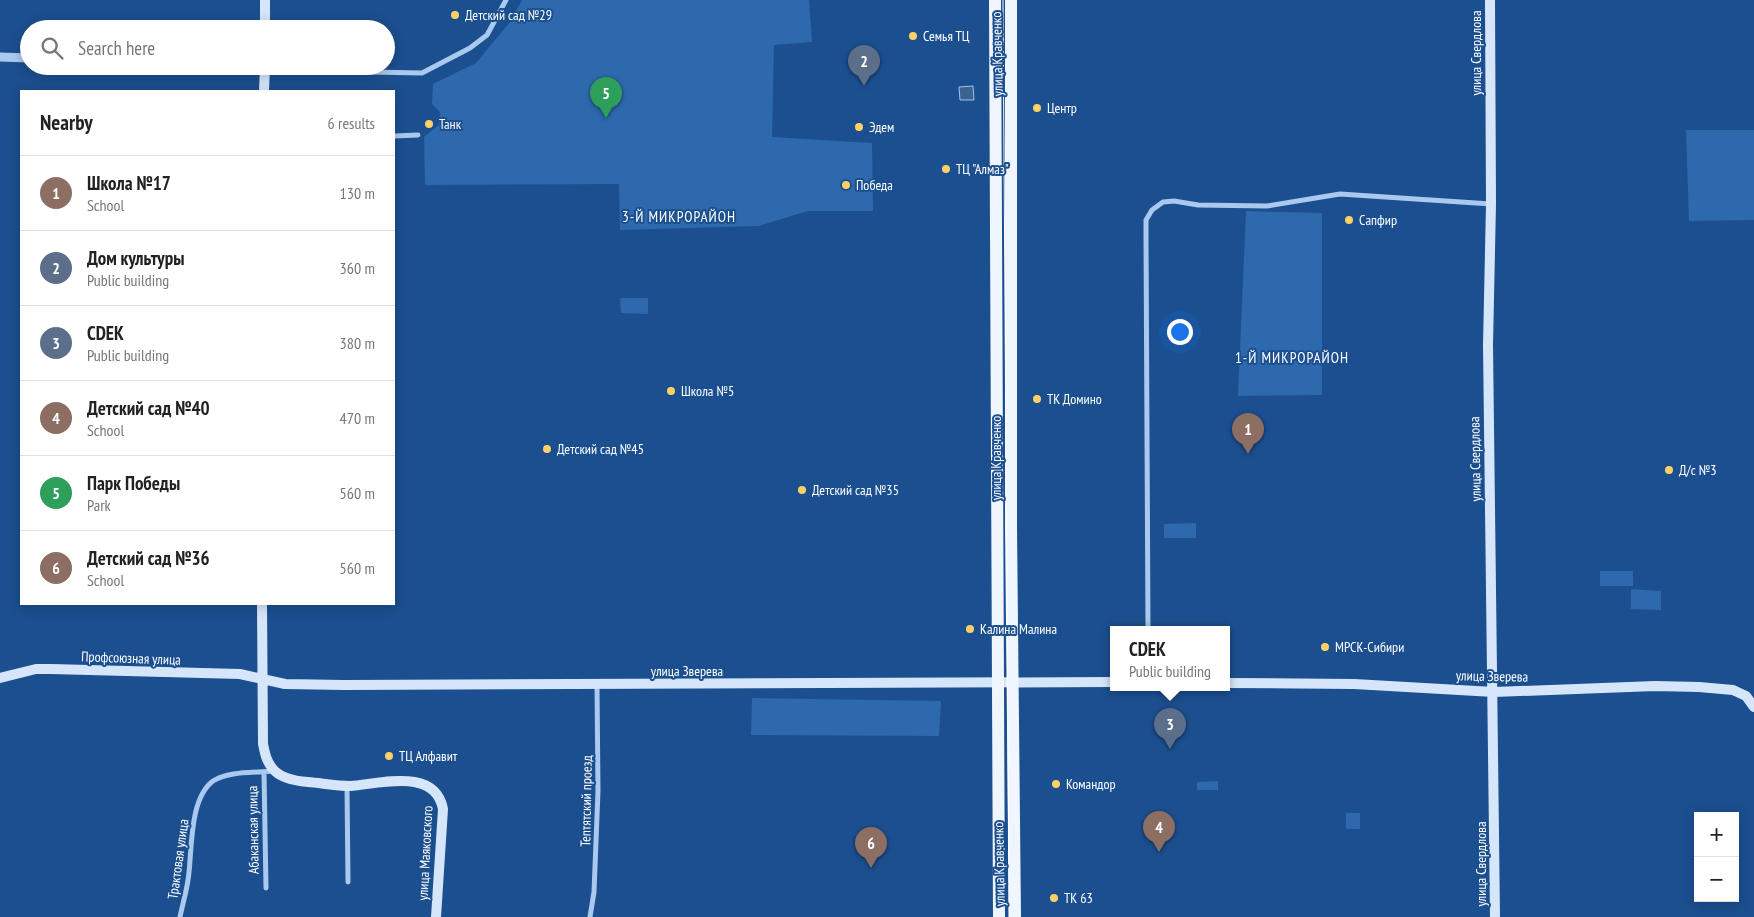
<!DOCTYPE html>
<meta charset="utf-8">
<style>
body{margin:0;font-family:"PT Sans Narrow",sans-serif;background:#f2f2f2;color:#222}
.controls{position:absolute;right:15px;bottom:15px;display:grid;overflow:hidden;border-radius:0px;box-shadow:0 2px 12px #0003}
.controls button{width:45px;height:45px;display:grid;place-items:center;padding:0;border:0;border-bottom:1px solid #e0e0e0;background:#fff;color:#222;font:25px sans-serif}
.you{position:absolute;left:1179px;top:331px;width:18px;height:18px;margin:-12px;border:4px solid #fff;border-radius:50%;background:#1a73e8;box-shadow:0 0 0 8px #1a73e833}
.badge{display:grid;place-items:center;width:32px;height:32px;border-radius:50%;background:#ea580c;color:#fff;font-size:16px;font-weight:700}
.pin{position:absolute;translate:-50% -41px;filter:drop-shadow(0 1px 2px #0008)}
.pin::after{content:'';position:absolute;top:26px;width:18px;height:15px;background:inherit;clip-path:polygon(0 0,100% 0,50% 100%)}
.popup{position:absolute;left:1110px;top:626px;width:120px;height:65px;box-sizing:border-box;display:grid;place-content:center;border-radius:0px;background:#fff;filter:drop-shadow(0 1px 4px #0005);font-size:16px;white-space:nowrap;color:#767676}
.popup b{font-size:19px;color:#222}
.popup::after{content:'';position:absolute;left:50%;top:100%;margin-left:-10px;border:10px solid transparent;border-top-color:#fff}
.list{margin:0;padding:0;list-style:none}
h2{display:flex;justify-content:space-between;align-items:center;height:65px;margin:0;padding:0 20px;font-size:21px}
h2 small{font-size:16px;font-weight:400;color:#767676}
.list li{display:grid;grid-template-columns:32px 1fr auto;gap:15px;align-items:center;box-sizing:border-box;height:75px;padding:0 20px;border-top:1px solid #e0e0e0}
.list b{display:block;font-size:19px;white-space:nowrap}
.list p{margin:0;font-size:16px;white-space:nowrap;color:#767676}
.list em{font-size:16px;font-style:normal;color:#767676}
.icon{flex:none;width:28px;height:28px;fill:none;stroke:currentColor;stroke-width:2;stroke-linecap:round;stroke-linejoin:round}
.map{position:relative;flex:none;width:1754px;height:917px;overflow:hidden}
.search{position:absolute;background:#fff;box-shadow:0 2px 12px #0003;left:20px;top:20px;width:375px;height:55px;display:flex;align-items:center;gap:12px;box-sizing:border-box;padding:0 18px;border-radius:28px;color:#767676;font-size:19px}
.panel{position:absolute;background:#fff;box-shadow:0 2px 12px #0003;left:20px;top:90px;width:375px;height:515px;border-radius:0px}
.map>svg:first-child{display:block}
.green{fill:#2e69ad}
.water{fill:#3c6290;stroke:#9cc4f0}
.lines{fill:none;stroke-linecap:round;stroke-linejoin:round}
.minor{stroke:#a9c9ee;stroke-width:5}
.tertiary{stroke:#a9c9ee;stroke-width:9}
.secondary{stroke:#d6e6fa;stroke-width:10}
.primary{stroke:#f0f6ff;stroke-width:12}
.tram{stroke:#fff;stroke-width:1}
.poi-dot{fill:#ffd166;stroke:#1b4f8f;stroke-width:2}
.labels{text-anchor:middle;stroke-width:4;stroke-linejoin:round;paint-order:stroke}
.poi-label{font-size:14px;fill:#fff;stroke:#1b4f8f;text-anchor:start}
.street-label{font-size:14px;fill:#fff;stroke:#1b4f8f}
.neighbourhood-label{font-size:15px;letter-spacing:1px;fill:#fff;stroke:#1b4f8f}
</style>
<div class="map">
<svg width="1754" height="917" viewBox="0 0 1754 917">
<rect width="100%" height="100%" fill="#1b4f8f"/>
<path class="green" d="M522,0H809L812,42L774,45L772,137L872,143L873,211H808L759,226L620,230L619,184L425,185L424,137L439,125L440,112L432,104L433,84L476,63L510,22Z
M1686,130H1754V220L1689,221Z
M1246,211L1322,213V395L1238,396Z
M622,298H648V314L621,313L620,299Z
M1196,523V538H1164V524Z
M1600,571H1633V586H1600Z
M1631,589L1661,591V610L1631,609Z
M752,698L941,701L939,736L751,735Z
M1218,781V790H1197V782Z
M1346,813H1360V829H1346Z"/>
<path class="water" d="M973,86L974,100H960L959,87Z"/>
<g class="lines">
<path class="minor" d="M265,70L422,73L470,48L487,35L506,0
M394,136L418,135
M1148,630L1146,236V220L1152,210L1163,202L1174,201L1198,205L1267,206L1340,194L1491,204
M264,772L266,888
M347,786L348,882
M180,917C183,902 188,887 189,872C192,846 190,798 213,781C228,771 255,773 273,771
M590,917L594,892L598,791L597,685"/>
<path class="tertiary" d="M0,57L29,58"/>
<path class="secondary" d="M1490,0L1491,204L1488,345L1495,917
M265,29V0
M264,91L265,66
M262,604L263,744C265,753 266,761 273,769C280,778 296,781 308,782C321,783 336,786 350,786C380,784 435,767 443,809L436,917
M0,678L36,669H51L240,674L285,684L344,685L1114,682
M1226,683L1354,684L1494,692L1655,686L1699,687L1733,690L1746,696L1754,707"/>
<path class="primary" d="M995,0L999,917
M1011,0V528L1015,917"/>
<path class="tram" d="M1003,0L1009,917"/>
</g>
<g class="poi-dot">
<circle cx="455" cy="15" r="5"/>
<circle cx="913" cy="36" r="5"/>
<circle cx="1037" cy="108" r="5"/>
<circle cx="429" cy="124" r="5"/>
<circle cx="859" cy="127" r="5"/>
<circle cx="946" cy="169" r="5"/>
<circle cx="846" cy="185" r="5"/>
<circle cx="1349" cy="220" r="5"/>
<circle cx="671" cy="391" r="5"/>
<circle cx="1037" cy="399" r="5"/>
<circle cx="547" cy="449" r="5"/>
<circle cx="1669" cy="470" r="5"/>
<circle cx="802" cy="490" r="5"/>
<circle cx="970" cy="629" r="5"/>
<circle cx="1325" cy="647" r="5"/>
<circle cx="389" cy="756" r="5"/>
<circle cx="1056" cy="784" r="5"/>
<circle cx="1054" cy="898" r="5"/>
</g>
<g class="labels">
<g class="poi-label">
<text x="465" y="20">Детский сад №29</text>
<text x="923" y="41">Семья ТЦ</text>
<text x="1047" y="113">Центр</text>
<text x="439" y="129">Танк</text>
<text x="869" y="132">Эдем</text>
<text x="956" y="174">ТЦ "Алмаз"</text>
<text x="856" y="190">Победа</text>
<text x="1359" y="225">Сапфир</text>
<text x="681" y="396">Школа №5</text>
<text x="1047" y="404">ТК Домино</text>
<text x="557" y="454">Детский сад №45</text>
<text x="1679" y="475">Д/с №3</text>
<text x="812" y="495">Детский сад №35</text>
<text x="980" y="634">Калина Малина</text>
<text x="1335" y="652">МРСК-Сибири</text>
<text x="399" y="761">ТЦ Алфавит</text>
<text x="1066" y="789">Командор</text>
<text x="1064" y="903">ТК 63</text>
</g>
<g class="street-label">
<text transform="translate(1476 53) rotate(-90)" y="5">улица Свердлова</text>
<text transform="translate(997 54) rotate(-91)" y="5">улица Кравченко</text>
<text transform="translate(996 458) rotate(-90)" y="5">улица Кравченко</text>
<text transform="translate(1475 459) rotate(-91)" y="5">улица Свердлова</text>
<text transform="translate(131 658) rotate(2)" y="5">Профсоюзная улица</text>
<text x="687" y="676">улица Зверева</text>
<text transform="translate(1492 676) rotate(1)" y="5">улица Зверева</text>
<text transform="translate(586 801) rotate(-89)" y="5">Тептятский проезд</text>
<text transform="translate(253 830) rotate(-91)" y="5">Абаканская улица</text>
<text transform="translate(425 853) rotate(-87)" y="5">улица Маяковского</text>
<text transform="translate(178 859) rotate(-82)" y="5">Трактовая улица</text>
<text transform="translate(999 864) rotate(-91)" y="5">улица Кравченко</text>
<text transform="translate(1481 864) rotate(-90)" y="5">улица Свердлова</text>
</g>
<g class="neighbourhood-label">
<text x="679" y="222">3-Й МИКРОРАЙОН</text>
<text x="1292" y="363">1-Й МИКРОРАЙОН</text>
</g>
</g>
</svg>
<div class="controls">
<button>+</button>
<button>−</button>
</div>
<div class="you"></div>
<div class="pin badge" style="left:1248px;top:454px;background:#8d6e63">1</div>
<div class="pin badge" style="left:864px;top:86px;background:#5c6f8a">2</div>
<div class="pin badge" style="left:1170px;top:749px;background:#5c6f8a">3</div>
<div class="popup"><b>CDEK</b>Public building</div>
<div class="pin badge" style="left:1159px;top:852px;background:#8d6e63">4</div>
<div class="pin badge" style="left:606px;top:118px;background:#2e9e5b">5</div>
<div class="pin badge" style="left:871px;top:868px;background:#8d6e63">6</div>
<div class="search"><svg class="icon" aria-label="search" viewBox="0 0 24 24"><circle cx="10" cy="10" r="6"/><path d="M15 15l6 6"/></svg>Search here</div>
<section class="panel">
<h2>Nearby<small>6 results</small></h2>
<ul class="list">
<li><span class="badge" style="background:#8d6e63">1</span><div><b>Школа №17</b><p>School</p></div><em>130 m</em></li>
<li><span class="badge" style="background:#5c6f8a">2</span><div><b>Дом культуры</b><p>Public building</p></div><em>360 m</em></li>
<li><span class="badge" style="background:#5c6f8a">3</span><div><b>CDEK</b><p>Public building</p></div><em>380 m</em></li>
<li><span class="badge" style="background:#8d6e63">4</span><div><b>Детский сад №40</b><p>School</p></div><em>470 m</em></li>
<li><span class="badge" style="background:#2e9e5b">5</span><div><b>Парк Победы</b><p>Park</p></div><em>560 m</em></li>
<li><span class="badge" style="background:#8d6e63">6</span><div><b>Детский сад №36</b><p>School</p></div><em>560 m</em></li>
</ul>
</section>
</div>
